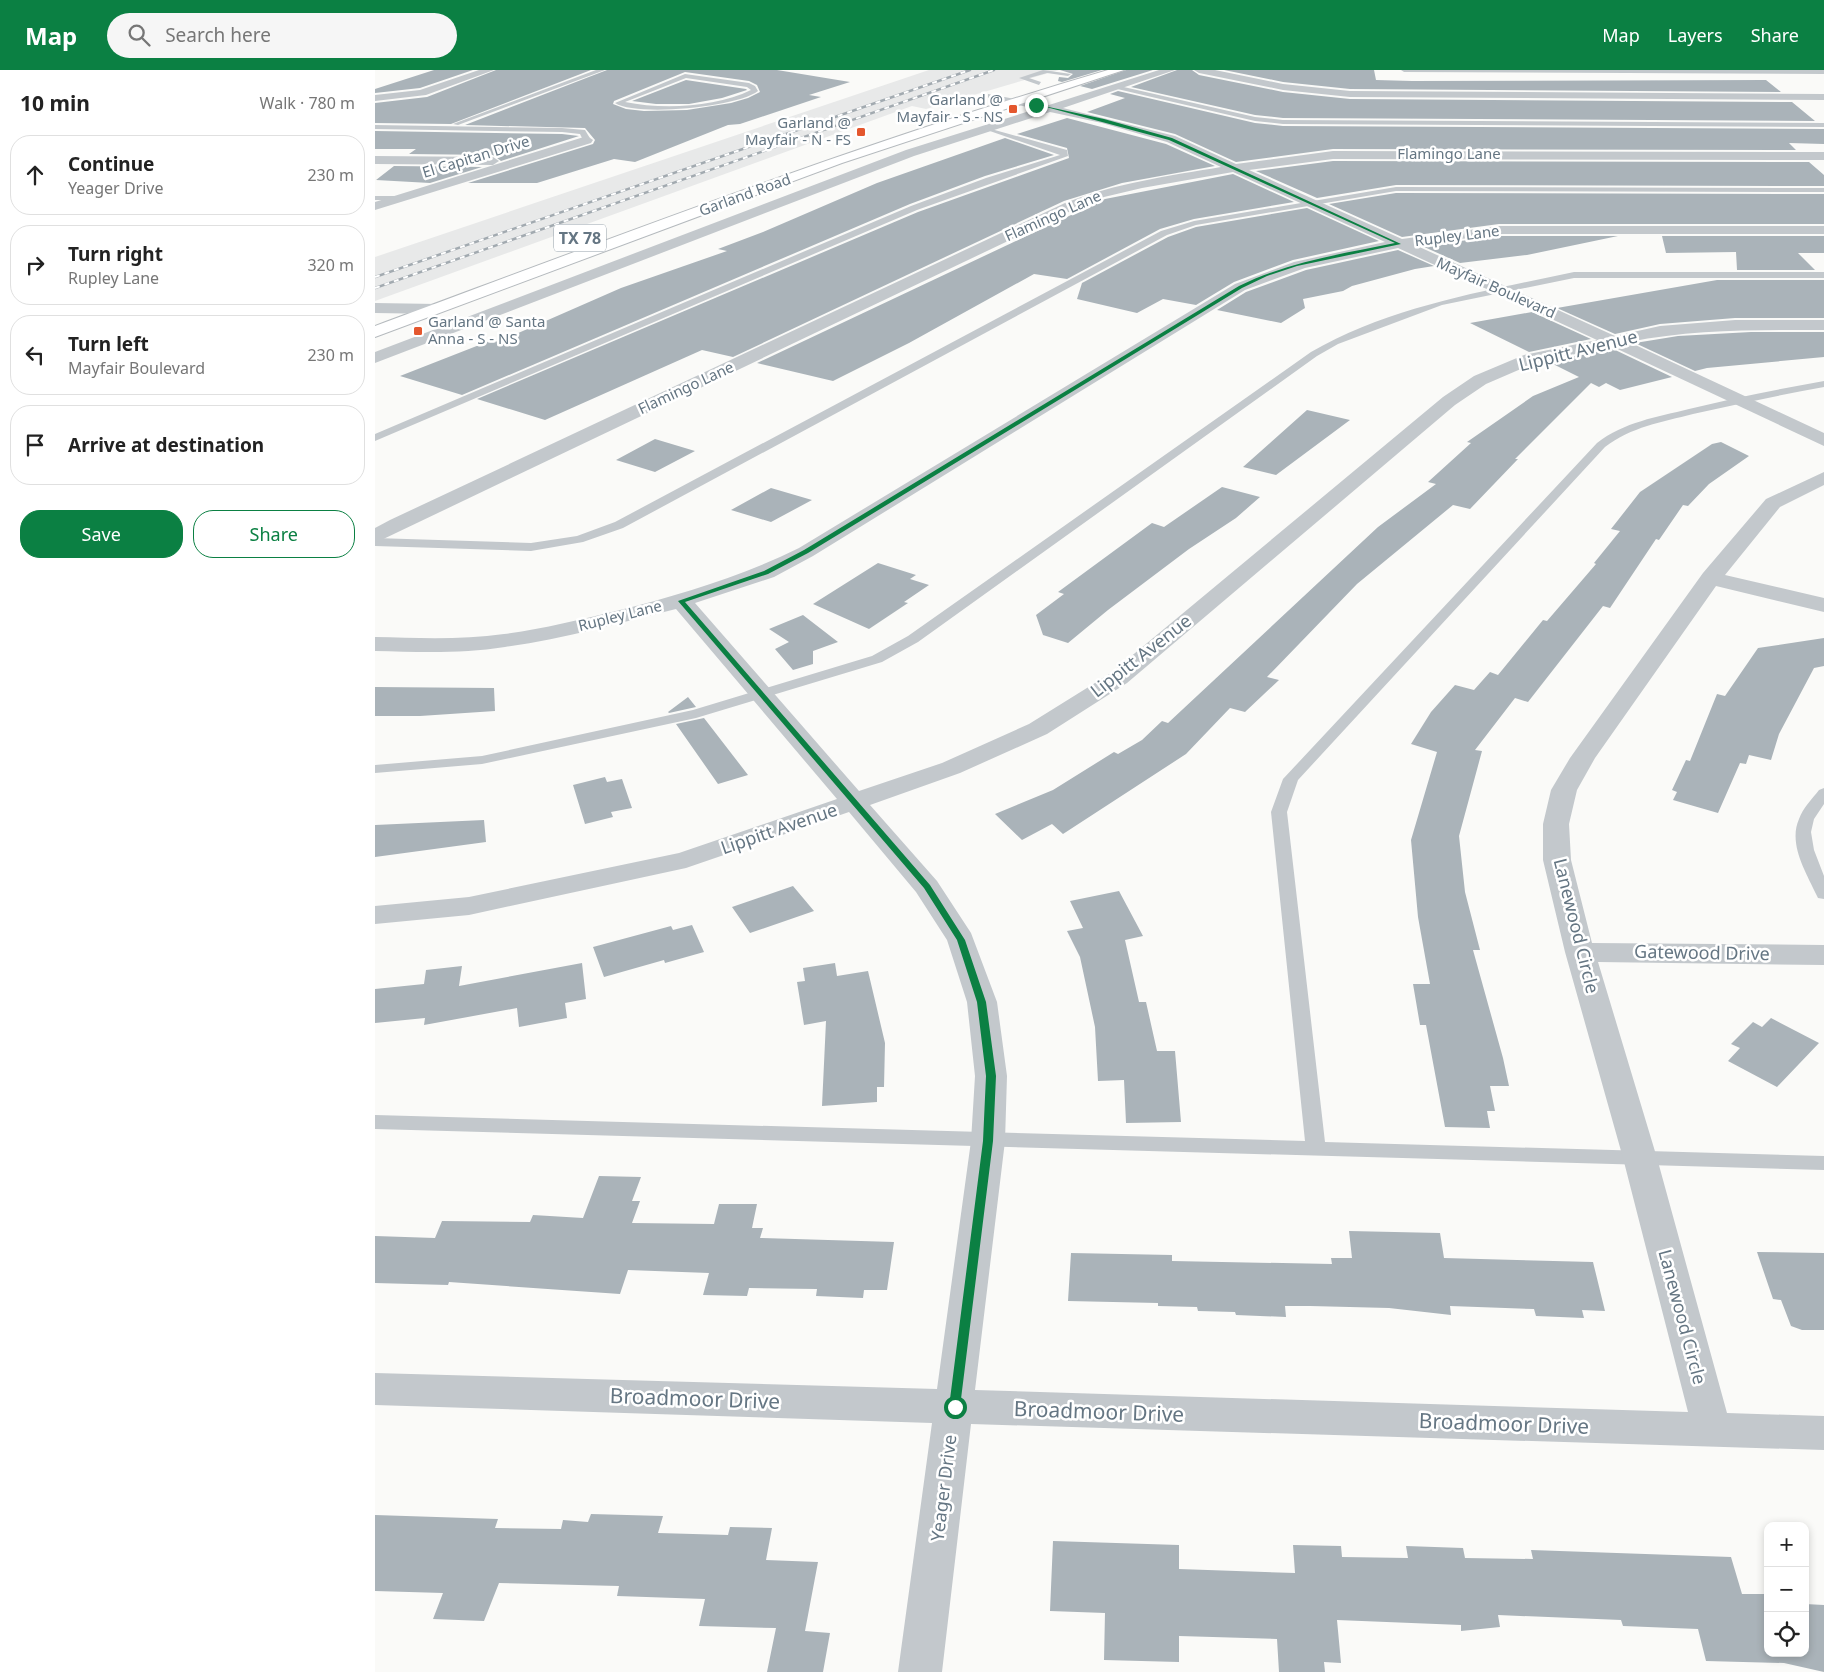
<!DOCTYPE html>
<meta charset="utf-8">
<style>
body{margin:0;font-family:"Noto Sans",sans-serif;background:#f6f6f6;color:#222}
.controls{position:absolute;right:15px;bottom:15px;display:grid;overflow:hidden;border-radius:10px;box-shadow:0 2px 8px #0003}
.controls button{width:45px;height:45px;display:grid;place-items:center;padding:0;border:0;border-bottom:1px solid #e0e0e0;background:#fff;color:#222;font:25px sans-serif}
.stop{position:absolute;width:15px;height:15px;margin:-11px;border:4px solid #0b8043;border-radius:50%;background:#fff}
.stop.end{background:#0b8043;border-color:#fff;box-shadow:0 1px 5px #0008}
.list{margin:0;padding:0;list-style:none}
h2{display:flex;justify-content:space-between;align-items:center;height:65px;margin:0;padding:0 20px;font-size:21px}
h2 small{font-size:16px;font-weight:400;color:#767676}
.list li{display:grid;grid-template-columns:32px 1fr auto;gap:15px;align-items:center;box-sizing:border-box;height:80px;margin:0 10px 10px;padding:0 10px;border:1px solid #e0e0e0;border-radius:20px}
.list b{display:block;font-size:19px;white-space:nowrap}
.list p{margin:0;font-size:16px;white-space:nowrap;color:#767676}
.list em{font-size:16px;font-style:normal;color:#767676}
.actions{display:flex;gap:10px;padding:15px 20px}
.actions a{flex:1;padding:11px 0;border:1px solid #0b8043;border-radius:20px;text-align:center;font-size:18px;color:#0b8043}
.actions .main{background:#0b8043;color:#fff}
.icon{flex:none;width:28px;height:28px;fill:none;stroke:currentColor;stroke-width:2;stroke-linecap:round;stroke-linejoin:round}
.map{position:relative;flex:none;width:1449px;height:1602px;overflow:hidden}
header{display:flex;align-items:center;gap:30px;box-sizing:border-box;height:70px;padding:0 25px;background:#0b8043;color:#fff}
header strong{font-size:24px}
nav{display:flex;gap:28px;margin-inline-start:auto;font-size:18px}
.search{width:350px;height:45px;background:#f6f6f6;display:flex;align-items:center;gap:12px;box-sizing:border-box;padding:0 18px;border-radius:28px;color:#767676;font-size:19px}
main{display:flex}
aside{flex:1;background:#fff}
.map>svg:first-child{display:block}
.built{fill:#e8e9e9}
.building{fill:#aab3b9;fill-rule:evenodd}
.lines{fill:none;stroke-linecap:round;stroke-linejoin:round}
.primary-casing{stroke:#b5babe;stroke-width:2}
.service{fill:#c3c8cc;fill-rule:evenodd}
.minor{fill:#c3c8cc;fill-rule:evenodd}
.primary{fill:#fff;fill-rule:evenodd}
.rail-casing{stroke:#a2aab0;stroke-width:2.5}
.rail{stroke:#fff;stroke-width:2;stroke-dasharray:5;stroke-linecap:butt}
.route{fill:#0b8043}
.poi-dot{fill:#e4572e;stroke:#fff;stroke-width:2}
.labels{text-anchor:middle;stroke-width:5;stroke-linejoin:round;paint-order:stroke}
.far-poi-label{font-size:15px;fill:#657683;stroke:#fff;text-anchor:end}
.far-street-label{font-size:15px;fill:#657683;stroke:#fff}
.shield{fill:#fff;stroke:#939fa8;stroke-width:1}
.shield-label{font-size:16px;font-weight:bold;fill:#657683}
.street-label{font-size:18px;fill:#657683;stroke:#fff}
.near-street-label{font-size:21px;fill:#657683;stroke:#fff}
</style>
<header>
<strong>Map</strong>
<div class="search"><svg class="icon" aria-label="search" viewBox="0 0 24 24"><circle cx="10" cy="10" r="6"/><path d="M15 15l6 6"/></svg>Search here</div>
<nav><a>Map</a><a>Layers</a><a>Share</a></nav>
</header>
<main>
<aside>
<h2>10 min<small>Walk · 780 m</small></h2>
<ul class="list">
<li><svg class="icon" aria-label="ahead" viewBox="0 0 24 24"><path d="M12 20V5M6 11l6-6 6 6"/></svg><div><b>Continue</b><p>Yeager Drive</p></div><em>230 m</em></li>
<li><svg class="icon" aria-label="right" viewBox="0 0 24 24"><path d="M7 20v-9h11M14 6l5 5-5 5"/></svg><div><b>Turn right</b><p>Rupley Lane</p></div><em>320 m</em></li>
<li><svg class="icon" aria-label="left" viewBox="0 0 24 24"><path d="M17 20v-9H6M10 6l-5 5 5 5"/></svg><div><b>Turn left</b><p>Mayfair Boulevard</p></div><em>230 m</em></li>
<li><svg class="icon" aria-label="arrive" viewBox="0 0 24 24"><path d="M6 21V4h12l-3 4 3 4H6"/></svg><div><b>Arrive at destination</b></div></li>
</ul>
<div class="actions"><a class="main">Save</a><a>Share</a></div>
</aside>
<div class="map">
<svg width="1449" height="1602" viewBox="0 0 1449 1602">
<rect width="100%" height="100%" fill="#fafaf8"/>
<path class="built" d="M554,0H684L551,39L537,36L0,231V187Z"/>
<path class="building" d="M59,0H98L45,18L0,23V19Z
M121,0H216L76,54L0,53V33L52,27Z
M232,0H402L475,12L434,25L446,27L365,54L353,55L260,92L239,89L162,113H93L218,74L220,70L210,58L90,55ZM310,2L374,11L382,15L385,22L373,28L356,33L312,40L269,41L251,39L238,34L239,31Z
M685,0H727L687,12L683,11L684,7L693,8L698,4Z
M751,0H778L717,19L705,16Z
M802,0H817L824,5L908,22L975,29L1417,32L1440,51L908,48L880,45L756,17Z
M849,0H999L1001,10L1037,11L1391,10L1406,22L975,19L908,12Z
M311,10L371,19L372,20L347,28L314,34H281L257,31Z
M743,21L880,53L908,56L1449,59V74L1414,73L1421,80L958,79L861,92L800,64L712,42L750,28L735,24Z
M692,48L791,74L840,96L747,113L689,131L358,287L327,280L170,350L102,329L543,142L694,88L692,78L642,64Z
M0,61L187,64L204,66L126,91L118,85L34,84L41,79H0Z
M630,68L679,85L610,106L535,134L87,325L25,306L117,270L123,272L246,218L352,181L343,179L388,162L502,113Z
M958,91L1434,92L1449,105V116L1021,115L942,128L881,101Z
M19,96L107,97L55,113L1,110Z
M858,104L919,132L819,149L785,159L692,209L659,204L534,273L458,311L382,293L730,129Z
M1021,123L1449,124V154H1124L1027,167L954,134Z
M932,138L1004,171L918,190L859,212L821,235L788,229L762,243L702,229L707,213L793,167L821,157Z
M1124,166H1243L1152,185L1085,193L1047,176Z
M1287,166H1449V183H1423L1440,200H1362L1361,182L1291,183Z
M1023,180L1059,196L1040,199L977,216L968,221L928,229L930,238L906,253L842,240L871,222L931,200Z
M1342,210H1449V248H1360L1285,254L1240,264L1182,238Z
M1157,242L1216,269L1154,282L1095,253Z
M1376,262H1449V287L1332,298L1320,301L1260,273L1303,266Z
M1236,278L1297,307L1245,320L1231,313L1224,317L1216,313L1140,389H1143L1095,439L1078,435L982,514L892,607L904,610L870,642L855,638L811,684L688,764L677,754L647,770L620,744L678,720L739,682L743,684L767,670L787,651L793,653L1003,457L1061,414L1053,412L1096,373L1092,372L1158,326L1204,307L1174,292Z
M932,340L975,350L901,405L868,397Z
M280,369L320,381L280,402L241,390Z
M1346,372L1374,386L1334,414L1313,436L1308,435L1284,470L1281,469L1235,538L1228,536L1153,632L1140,628L1100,680L1107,681L1084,766L1090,822L1105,880H1098L1128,988L1134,1016H1115L1120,1041H1112L1115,1058L1070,1057L1051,955H1045L1038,914H1055L1043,847L1036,770L1062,682L1036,674L1056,642L1080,615L1099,620L1115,602L1123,605L1168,550L1172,551L1221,494L1219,493L1245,461L1236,459L1265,422L1337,374Z
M847,417L885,427L861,448L814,479L733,540L693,573L668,565L661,545L689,524L683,522L777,453L789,457Z
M396,418L437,430L396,452L356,440Z
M503,493L541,505L535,509L554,515L529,532L533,533L494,559L438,534Z
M428,545L463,572L438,581V594L418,600L400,579L414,572L394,559Z
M1449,568V596L1439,598L1404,664L1396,690L1374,685L1371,694L1365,693L1343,743L1298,730L1302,722L1297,720L1311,690L1315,691L1342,624L1350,626L1383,578Z
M0,617L119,618L120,641L45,646H0Z
M313,627L321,637L294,643L293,642Z
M329,648L373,705L343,714L301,654Z
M230,707L232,712L247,709L257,738L236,742L238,747L210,754L198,715Z
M109,750L111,772L0,787V755Z
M418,816L439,841L375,863L357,837Z
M744,821L768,866L750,870L764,932H771L782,981H800L806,1052L751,1053L749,1010L723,1011L720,957L705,887L692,861L708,858L695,831Z
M317,855L329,882L290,893L289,890L229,907L218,877L296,856L298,860Z
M207,893L211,929L190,933L192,948L144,957L142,938L49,955L50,948L0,953V919L49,914L51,900L87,896L84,916Z
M460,893L462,906L493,901L510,973L509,1017H502V1032L447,1036L451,951L429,955L422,912L430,911L428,898Z
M1396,948L1444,973L1402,1017L1353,991L1365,978L1356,974L1378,952L1387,957Z
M224,1106L266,1107L257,1131H265L257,1153L339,1154L344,1134H382L377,1158H388L385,1168L519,1172L512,1220H489L488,1228L441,1226L442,1219L374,1218L372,1226L328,1225L334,1203L253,1200L245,1224L74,1212L73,1215L0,1213V1166L60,1168L67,1151L155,1152L158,1145L208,1148Z
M974,1161L1065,1163L1069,1188L1218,1192L1230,1241L1207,1240L1209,1248L1161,1246L1159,1239L1075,1236L1076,1245L1014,1238L935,1236H910L911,1247L861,1245L860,1242L823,1241L822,1237L783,1236V1233L693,1231L696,1183L797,1185V1191L957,1194L956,1188H977Z
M1382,1182L1449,1183V1260H1427L1416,1256L1406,1230L1398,1229Z
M216,1444L288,1446L283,1463L353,1465L355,1457L397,1458L391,1490L443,1492L430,1561L455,1563L448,1602H392L401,1558L324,1556L330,1529L242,1526L244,1516L124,1513L109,1551L58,1549L68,1523L0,1521V1445L123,1449L120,1458L186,1459L188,1450L213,1452Z
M678,1471L804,1475V1499L920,1503L918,1475L966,1476L967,1487L1033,1488L1031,1476L1088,1478L1090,1488L1158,1489L1156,1480L1356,1487L1367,1524H1393V1583H1430V1534L1449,1535V1602L1409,1593L1331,1591L1323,1559L1248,1556L1246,1550L1123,1545L1125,1557L1086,1561V1555L962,1550L966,1593L949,1592L950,1602H904L902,1569L804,1566V1592L729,1590L730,1543L675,1541Z"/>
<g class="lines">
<defs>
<path id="primary" d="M733,0H749L467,93L0,267V256C243,166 484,73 733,0Z"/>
</defs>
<use href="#primary" class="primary-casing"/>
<path class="service" d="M221,0H230L83,55L78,54Z
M668,0L696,4L693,6L672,3L654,8L666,12L664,15L644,8Z
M1026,0H1449V4L1029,2Z
M310,4L374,13L380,16L383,21C363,37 262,47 240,33ZM311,8L372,17L376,20C341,37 289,40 250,32Z
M740,15L880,47L908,50L1449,53V57L908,54L880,51L738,18Z
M0,55L187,58L210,60L216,70L209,72L205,64L187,62L0,59Z
M609,57L692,80L693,86L542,140L0,371V364L536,136L611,108L685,85L609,59Z
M1021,117L1449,118V122L1021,121L821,155L792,165L248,458L208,472L156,481L0,476V468L156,473L202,466L240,452L786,161L819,151Z
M0,126H24L28,128L24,130H0Z
M1199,202H1449V208H1199L1067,235L963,274L942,286L543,572L507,592L321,648L107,694L0,703V695L107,686L318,640L497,586L533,566L936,282C1016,236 1110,221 1199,202Z
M1449,311V317C1405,325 1362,334 1318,344C1287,352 1256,357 1230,377L923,710L912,742L950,1072L1449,1086V1100L0,1059V1045L930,1071L896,742L908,709L1222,373C1249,352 1282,347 1314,339C1359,328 1404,319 1449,311Z
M1449,718V734L1439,749L1436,762L1439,780L1449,806V829L1443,828L1441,824C1431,802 1413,774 1424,749C1428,738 1437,729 1444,720Z"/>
<path class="minor" d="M104,0H119L51,25L0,31V25L45,20Z
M784,0H800L688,38L800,66L861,94L958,81L1449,82V90L958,89L874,100L1027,169L1124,156H1449V164H1124L1040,175L1240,266L1285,256L1360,250H1449V260C1384,260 1318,259 1254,272L1449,363V376L1236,276L1160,293L1111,314L1080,335L752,613L672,664L585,703L495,735L562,811L596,863L622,932L632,1006L630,1071L600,1320L1313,1342L1248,1088L1190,882L1168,790V754L1176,720L1195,688L1328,503L1391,429L1449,402V415L1405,437L1350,505L1449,528V542L1341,516L1220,688L1202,720L1194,754L1196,790L1217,873L1449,875V895L1223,892L1282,1088L1352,1343L1449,1346V1380L596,1354L567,1602H523L557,1353L0,1335V1303L562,1319L596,1071L600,1006L592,932L572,870L541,822L474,742L311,798L94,845L0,854V836L94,827L304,783L462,729L301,539C244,553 188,569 130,577C87,584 43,582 0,581V567C43,568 87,570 129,564C167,559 204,550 241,541C304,525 365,507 424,478L860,214L919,192L1010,172L858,102L767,118L729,127L700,139L0,473V458L15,450L690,133C741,113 793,106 846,97L792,72L727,53L675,42L539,86L0,293V282L531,80L661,39L613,28V24L674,35ZM1023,178L1222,270L1149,285L1099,306L1068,327L736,603L654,654L567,693L484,721L320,533L399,507L438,486L870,220L930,198Z
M819,0H840L908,14L975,21L1449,24V30L975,27L908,20L824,3Z
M212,66L218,70L216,73L0,140V132Z
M0,86L118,87L124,91L118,95L0,94Z
M0,233L62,234L70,239L62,244L0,243Z"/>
<use href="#primary" class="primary"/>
<defs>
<path id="rail" d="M0,207L595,0
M0,218L619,0"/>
</defs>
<use href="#rail" class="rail-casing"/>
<use href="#rail" class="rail"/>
</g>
<path class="route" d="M660,34L729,49L797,68L1026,174L922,196L892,206L867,218L433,483L393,504L310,532L555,815L590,870L611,932L621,1006L618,1071L585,1337L580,1342L574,1337L608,1071L611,1006L602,932L582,870L549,818L303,531L389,501L429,480L864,216C913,192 966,184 1020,173L794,70Z"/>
<g class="poi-dot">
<rect x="633" y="34" width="10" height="10" rx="2.5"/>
<rect x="481" y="57" width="10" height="10" rx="2.5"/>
<rect x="38" y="256" width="10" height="10" rx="2.5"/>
</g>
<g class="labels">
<g class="far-poi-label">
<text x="628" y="35">Garland @<tspan x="628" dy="17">Mayfair - S - NS</tspan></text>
<text x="476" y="58">Garland @<tspan x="476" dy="17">Mayfair - N - FS</tspan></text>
<text x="53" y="257" text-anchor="start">Garland @ Santa<tspan x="53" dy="17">Anna - S - NS</tspan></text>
</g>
<g class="far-street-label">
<text x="1074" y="89">Flamingo Lane</text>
<text transform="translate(101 87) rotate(-17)" y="5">El Capitan Drive</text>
<text transform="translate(370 125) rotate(-20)" y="5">Garland Road</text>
<text transform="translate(678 146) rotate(-24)" y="5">Flamingo Lane</text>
<text transform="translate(1082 166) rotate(-7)" y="5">Rupley Lane</text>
<text transform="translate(1121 218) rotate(24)" y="5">Mayfair Boulevard</text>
<text transform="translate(311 318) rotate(-25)" y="5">Flamingo Lane</text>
<text transform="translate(245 546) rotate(-14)" y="5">Rupley Lane</text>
</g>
<rect class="shield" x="179" y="154.5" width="52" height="27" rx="4"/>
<g class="shield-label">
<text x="205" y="174">TX 78</text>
</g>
<g class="street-label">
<text transform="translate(1203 281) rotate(-14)" y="6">Lippitt Avenue</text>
<text transform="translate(766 586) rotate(-38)" y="6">Lippitt Avenue</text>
<text transform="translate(404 759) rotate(-19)" y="6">Lippitt Avenue</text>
<text transform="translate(1201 856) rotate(76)" y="6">Lanewood Circle</text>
<text transform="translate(1327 883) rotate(1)" y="6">Gatewood Drive</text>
<text transform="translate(1307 1247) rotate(75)" y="6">Lanewood Circle</text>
<text transform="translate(569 1418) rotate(-83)" y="6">Yeager Drive</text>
</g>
<g class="near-street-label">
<text transform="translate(320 1329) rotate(2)" y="7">Broadmoor Drive</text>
<text transform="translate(724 1342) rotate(2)" y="7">Broadmoor Drive</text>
<text transform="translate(1129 1354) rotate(2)" y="7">Broadmoor Drive</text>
</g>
</g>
</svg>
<div class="controls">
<button>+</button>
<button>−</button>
<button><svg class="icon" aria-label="locate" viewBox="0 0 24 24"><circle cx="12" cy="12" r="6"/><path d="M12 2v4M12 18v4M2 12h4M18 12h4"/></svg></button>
</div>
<div class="stop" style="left:580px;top:1337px"></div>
<div class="stop end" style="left:661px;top:35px"></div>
</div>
</main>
